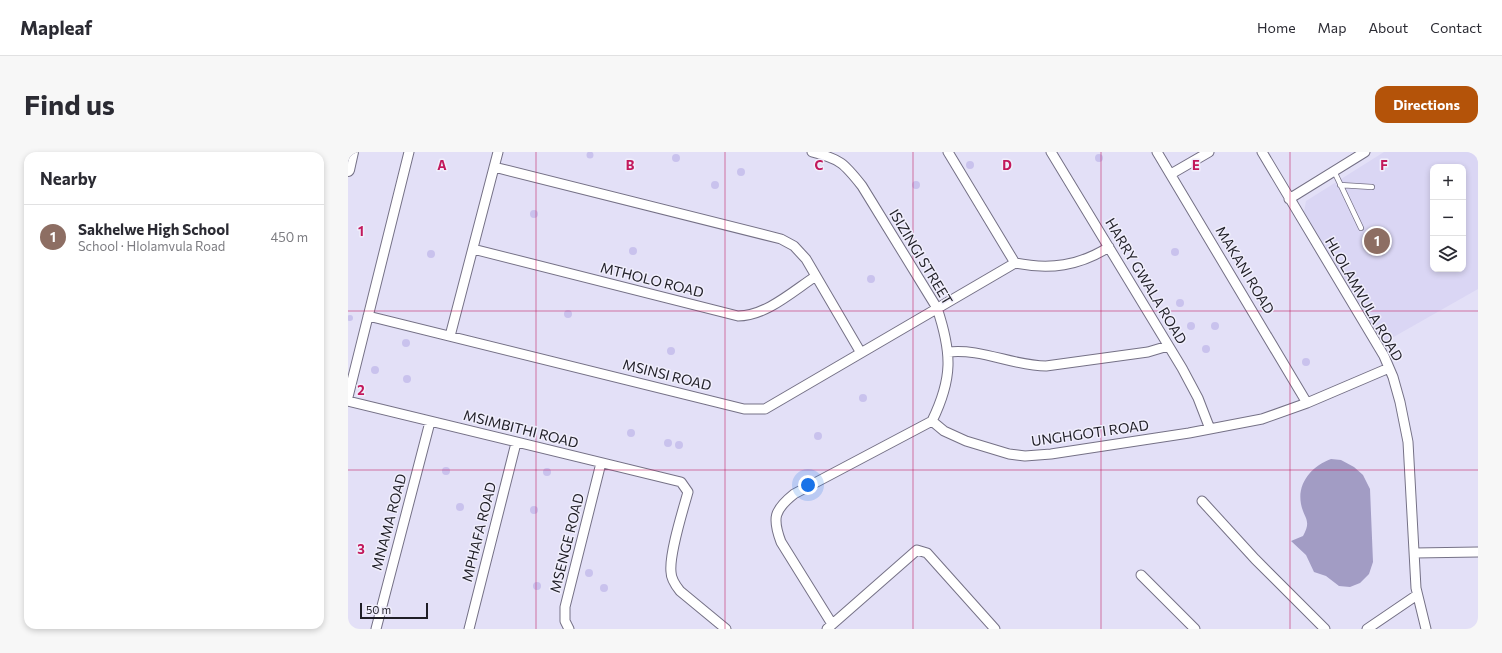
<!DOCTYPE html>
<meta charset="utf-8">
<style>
body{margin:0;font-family:Commissioner,sans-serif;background:#f7f7f7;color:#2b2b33}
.controls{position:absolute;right:12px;top:12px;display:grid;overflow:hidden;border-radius:8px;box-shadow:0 2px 6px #0003}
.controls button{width:36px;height:36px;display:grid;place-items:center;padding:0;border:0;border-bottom:1px solid #e1e1e2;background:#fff;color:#2b2b33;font:20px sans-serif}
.scale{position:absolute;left:12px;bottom:10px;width:68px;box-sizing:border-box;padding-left:4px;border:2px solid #1f1e26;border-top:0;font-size:11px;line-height:14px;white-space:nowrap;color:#1f1e26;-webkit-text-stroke:3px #f0eefc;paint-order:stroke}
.you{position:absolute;left:460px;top:333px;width:14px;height:14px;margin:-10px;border:3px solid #fff;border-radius:50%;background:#1a73e8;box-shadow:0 0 0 6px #1a73e833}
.badge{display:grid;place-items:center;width:26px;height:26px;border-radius:50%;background:#b45309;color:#fff;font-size:13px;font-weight:700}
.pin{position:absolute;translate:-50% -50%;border:2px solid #fff;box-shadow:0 1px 4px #0006}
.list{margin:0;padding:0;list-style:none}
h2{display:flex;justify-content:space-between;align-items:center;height:52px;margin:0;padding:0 16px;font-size:17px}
h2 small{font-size:13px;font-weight:400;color:#7c7c81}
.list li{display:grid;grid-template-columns:26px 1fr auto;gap:12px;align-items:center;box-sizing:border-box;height:64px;padding:0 16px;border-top:1px solid #e1e1e2}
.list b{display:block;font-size:15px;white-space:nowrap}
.list p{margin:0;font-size:13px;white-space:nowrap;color:#7c7c81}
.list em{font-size:13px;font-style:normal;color:#7c7c81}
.icon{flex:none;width:22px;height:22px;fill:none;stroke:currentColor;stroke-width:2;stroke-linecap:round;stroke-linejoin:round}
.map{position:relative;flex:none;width:1130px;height:477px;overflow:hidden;border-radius:12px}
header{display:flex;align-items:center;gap:24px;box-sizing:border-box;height:56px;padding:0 20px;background:#fff;border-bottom:1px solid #e1e1e2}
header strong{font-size:19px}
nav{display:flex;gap:22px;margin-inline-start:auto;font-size:14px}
.intro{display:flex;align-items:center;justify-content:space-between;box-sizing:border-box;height:96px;padding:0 24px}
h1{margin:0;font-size:28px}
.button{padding:10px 18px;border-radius:12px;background:#b45309;color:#fff;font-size:14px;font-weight:700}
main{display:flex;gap:24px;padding:0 24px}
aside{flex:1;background:#fff;border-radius:12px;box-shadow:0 2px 6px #0003}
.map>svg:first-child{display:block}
.built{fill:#dad6f4;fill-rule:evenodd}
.water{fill:#a29cc4}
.building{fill:#c9c2ed}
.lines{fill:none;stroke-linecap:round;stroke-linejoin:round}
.service-casing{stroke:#757186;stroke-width:6}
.minor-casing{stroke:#757186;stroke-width:11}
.tertiary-casing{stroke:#757186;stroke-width:14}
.service{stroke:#fff;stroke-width:4.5}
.minor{stroke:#fff;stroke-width:9}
.tertiary{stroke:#fff;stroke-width:12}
.grid{fill:none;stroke:#c2185b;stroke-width:1;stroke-opacity:0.55}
.labels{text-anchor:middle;stroke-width:3;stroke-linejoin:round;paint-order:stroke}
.street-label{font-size:14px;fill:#1f1e26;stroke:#f0eefc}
.grid-label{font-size:13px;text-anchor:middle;font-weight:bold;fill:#c2185b;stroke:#f0eefc;stroke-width:3;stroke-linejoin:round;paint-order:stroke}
</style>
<header>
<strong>Mapleaf</strong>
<nav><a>Home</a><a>Map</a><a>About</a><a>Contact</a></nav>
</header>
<div class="intro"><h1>Find us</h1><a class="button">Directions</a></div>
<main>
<aside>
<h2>Nearby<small></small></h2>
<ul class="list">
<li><span class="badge" style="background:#8d6e63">1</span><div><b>Sakhelwe High School</b><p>School · Hlolamvula Road</p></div><em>450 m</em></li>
</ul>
</aside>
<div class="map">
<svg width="1130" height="477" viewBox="0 0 1130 477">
<rect width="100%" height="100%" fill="#e3e0f7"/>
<path class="built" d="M1036,0H1130V137L1035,191L956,60L958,49ZM1085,15H1115V117H1085Z"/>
<path class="water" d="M983,307L993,308L1006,315L1015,323L1022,337L1025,410L1021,422L1012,431L1002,435L991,434L978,424L966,420L958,403L943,389L955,384C964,368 956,367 953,352C949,331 964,314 983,307Z"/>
<path class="building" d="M238.5 3a3.5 3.5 0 1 1 7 0a3.5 3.5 0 1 1-7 0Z
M324 6a4 4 0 1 1 8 0a4 4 0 1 1-8 0Z
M747 6a4 4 0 1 1 8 0a4 4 0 1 1-8 0Z
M618 13a4 4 0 1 1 8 0a4 4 0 1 1-8 0Z
M389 20a4 4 0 1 1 8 0a4 4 0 1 1-8 0Z
M363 33a4 4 0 1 1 8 0a4 4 0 1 1-8 0Z
M564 33a4 4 0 1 1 8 0a4 4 0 1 1-8 0Z
M182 62a4 4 0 1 1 8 0a4 4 0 1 1-8 0Z
M281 99a4 4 0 1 1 8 0a4 4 0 1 1-8 0Z
M823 100a4 4 0 1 1 8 0a4 4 0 1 1-8 0Z
M79 102a4 4 0 1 1 8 0a4 4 0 1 1-8 0Z
M519 127a4 4 0 1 1 8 0a4 4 0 1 1-8 0Z
M828 151a4 4 0 1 1 8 0a4 4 0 1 1-8 0Z
M216 162a4 4 0 1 1 8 0a4 4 0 1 1-8 0Z
M-1 166a3 3 0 1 1 6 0a3 3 0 1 1-6 0Z
M863 174a4 4 0 1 1 8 0a4 4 0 1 1-8 0Z
M839 174a4 4 0 1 1 8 0a4 4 0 1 1-8 0Z
M54 191a4 4 0 1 1 8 0a4 4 0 1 1-8 0Z
M854 197a4 4 0 1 1 8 0a4 4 0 1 1-8 0Z
M319 199a4 4 0 1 1 8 0a4 4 0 1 1-8 0Z
M954 210a4 4 0 1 1 8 0a4 4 0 1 1-8 0Z
M23 218a4 4 0 1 1 8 0a4 4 0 1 1-8 0Z
M55 227a4 4 0 1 1 8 0a4 4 0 1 1-8 0Z
M511 246a4 4 0 1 1 8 0a4 4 0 1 1-8 0Z
M279 281a4 4 0 1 1 8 0a4 4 0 1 1-8 0Z
M466 284a4 4 0 1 1 8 0a4 4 0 1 1-8 0Z
M316 291a4 4 0 1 1 8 0a4 4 0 1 1-8 0Z
M327 293a4 4 0 1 1 8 0a4 4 0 1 1-8 0Z
M94 319a4 4 0 1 1 8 0a4 4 0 1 1-8 0Z
M195 320a4 4 0 1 1 8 0a4 4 0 1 1-8 0Z
M108 355a4 4 0 1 1 8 0a4 4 0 1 1-8 0Z
M182 358a4 4 0 1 1 8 0a4 4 0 1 1-8 0Z
M237 421a4 4 0 1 1 8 0a4 4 0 1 1-8 0Z
M185 434a4 4 0 1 1 8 0a4 4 0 1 1-8 0Z
M252 436a4 4 0 1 1 8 0a4 4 0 1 1-8 0Z"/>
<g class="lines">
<defs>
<path id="service" d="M986,19L1013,76
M992,33L1024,35"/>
<path id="minor" d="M464,0C492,7 496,11 514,34L589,156C604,201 605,226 584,269
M600,0L667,111C702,118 731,114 761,95
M703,0L834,216L850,246L862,277
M809,0L959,251
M914,0L1036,204L1045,225L1052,250L1060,290L1068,436L1078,477
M146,15L433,87L446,94L458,107L513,201
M823,22L861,0
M941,47L1017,0
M125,97L390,164C418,164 445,139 468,124
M20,164L396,257H417L667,111
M102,184L150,0
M600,200C633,196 665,214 698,214L800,200L820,194
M0,245L61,0
M0,249L333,330L340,340C335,358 321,402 323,420C323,427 328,434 332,439L378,477
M584,269L596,279L618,289L661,302L677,304L703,302L841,281L914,267L959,251L1041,216
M854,349L907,407L977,477
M1067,401L1130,400
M793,423L847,477
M484,472L433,390C424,366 426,358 446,342L584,269
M28,477L82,270
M121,477L168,291
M221,477L217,469V455L253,311
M479,477L569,398L579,401L647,477
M1019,477L1069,443"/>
<path id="tertiary" d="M0,18L4,0"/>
</defs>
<use href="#service" class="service-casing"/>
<use href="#minor" class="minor-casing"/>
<use href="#tertiary" class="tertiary-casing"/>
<use href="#service" class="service"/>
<use href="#minor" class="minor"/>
<use href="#tertiary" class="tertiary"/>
</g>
<path class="grid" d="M188,0V477M377,0V477M565,0V477M753,0V477M942,0V477M0,159H1130M0,318H1130"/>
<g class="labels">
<g class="street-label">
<text transform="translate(573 105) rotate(59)" y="5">ISIZINGI STREET</text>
<text transform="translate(897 118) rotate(59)" y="5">MAKANI ROAD</text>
<text transform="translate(304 128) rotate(14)" y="5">MTHOLO ROAD</text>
<text transform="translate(798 129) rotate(59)" y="5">HARRY GWALA ROAD</text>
<text transform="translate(1016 147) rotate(60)" y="5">HLOLAMVULA ROAD</text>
<text transform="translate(319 223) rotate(14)" y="5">MSINSI ROAD</text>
<text transform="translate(173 277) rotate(14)" y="5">MSIMBITHI ROAD</text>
<text transform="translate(742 281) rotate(-8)" y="5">UNGHGOTI ROAD</text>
<text transform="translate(41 370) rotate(-75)" y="5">MNAMA ROAD</text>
<text transform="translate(131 380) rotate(-76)" y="5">MPHAFA ROAD</text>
<text transform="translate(219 391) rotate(-76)" y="5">MSENGE ROAD</text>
</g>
</g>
<g class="grid-label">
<text x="94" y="18">A</text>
<text x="282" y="18">B</text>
<text x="471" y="18">C</text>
<text x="659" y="18">D</text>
<text x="848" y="18">E</text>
<text x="1036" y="18">F</text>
<text x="13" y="84">1</text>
<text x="13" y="243">2</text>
<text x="13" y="402">3</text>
</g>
</svg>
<div class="controls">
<button>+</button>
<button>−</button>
<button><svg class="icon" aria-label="layers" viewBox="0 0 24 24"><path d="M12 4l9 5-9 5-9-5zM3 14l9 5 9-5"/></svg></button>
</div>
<div class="scale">50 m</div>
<div class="you"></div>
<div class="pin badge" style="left:1029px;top:89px;background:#8d6e63">1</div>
</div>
</main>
